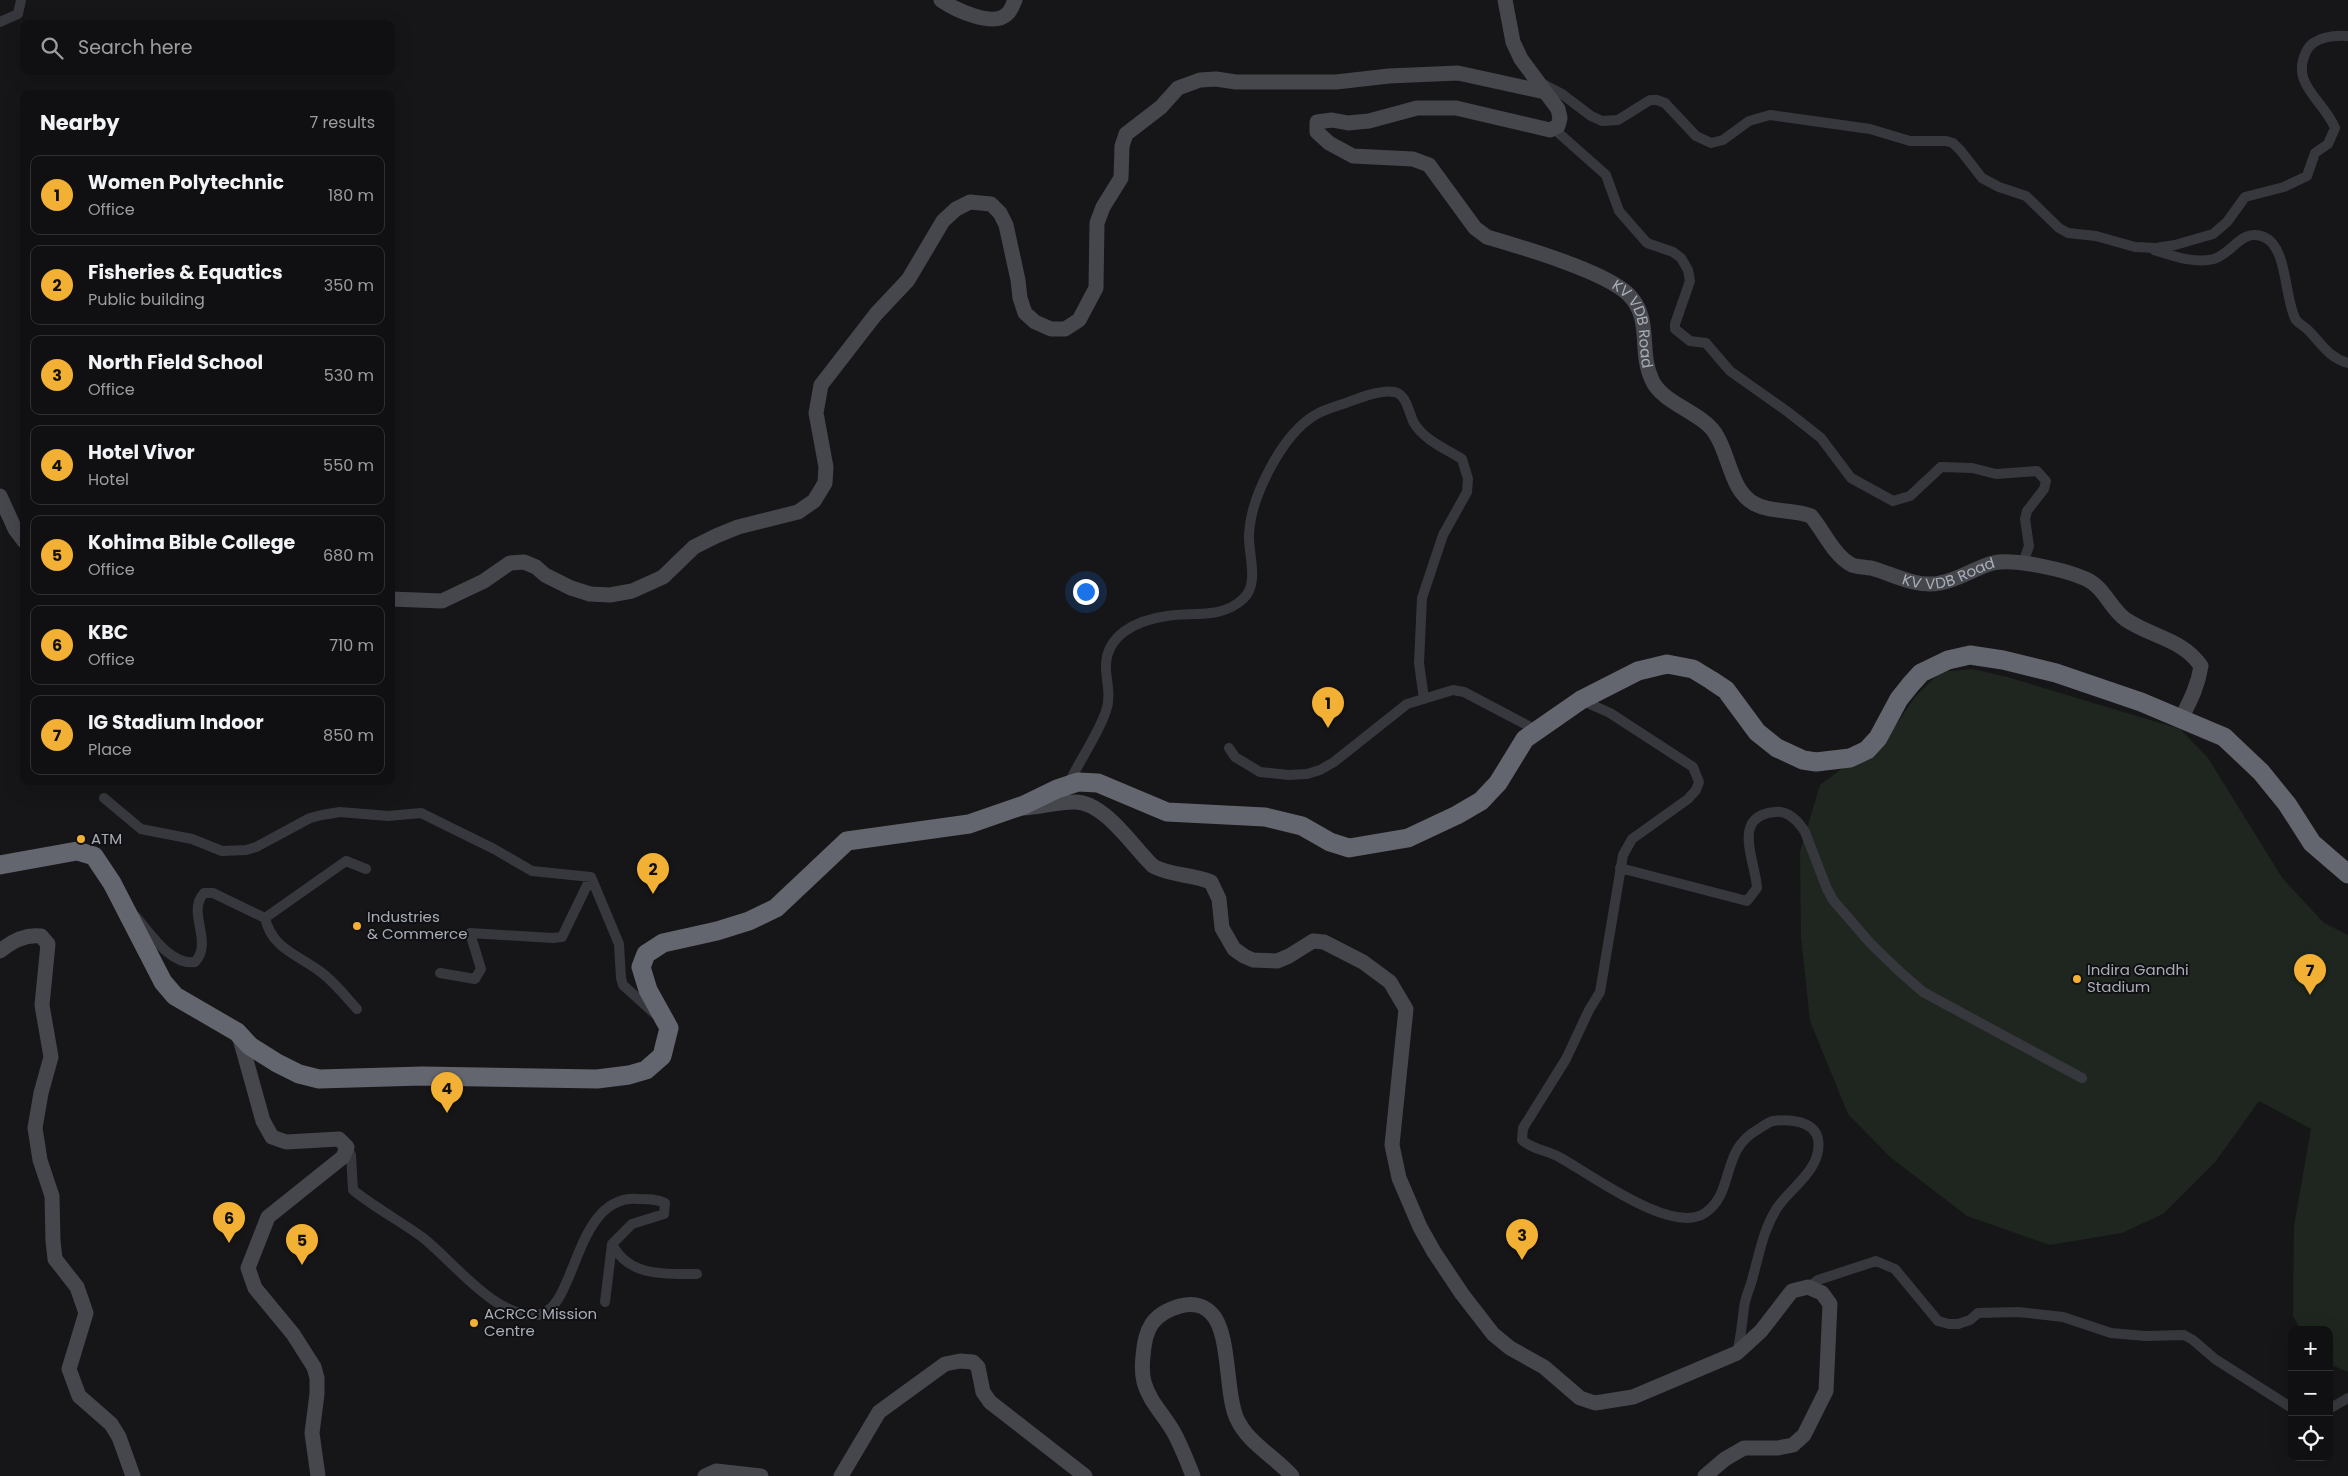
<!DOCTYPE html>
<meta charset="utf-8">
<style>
body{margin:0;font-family:Poppins,sans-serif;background:#19191b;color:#f1f3f6}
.controls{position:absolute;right:15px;bottom:15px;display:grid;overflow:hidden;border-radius:10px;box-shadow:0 5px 20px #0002}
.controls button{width:45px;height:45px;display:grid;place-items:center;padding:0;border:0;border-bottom:1px solid #303032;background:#101012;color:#f1f3f6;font:25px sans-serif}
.you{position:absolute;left:1085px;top:591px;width:18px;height:18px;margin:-12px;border:4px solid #fff;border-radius:50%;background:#1a73e8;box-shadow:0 0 0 8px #1a73e833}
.badge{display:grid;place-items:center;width:32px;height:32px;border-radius:50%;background:#f2b134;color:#111;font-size:16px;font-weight:700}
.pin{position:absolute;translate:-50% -41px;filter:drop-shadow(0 1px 2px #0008)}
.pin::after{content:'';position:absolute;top:26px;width:18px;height:15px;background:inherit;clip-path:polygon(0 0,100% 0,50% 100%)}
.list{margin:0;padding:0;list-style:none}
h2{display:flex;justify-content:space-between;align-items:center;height:65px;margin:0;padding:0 20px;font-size:21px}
h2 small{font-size:16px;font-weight:400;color:#9c9d9f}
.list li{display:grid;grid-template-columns:32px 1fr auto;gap:15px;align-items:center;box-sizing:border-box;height:80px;margin:0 10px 10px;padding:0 10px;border:1px solid #303032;border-radius:10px}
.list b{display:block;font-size:19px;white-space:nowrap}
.list p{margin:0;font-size:16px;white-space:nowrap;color:#9c9d9f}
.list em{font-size:16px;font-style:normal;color:#9c9d9f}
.icon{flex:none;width:28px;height:28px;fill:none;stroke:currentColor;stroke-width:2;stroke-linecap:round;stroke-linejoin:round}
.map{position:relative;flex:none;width:2348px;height:1476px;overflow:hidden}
.search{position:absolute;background:#101012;box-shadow:0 5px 20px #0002;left:20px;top:20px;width:375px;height:55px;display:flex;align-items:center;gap:12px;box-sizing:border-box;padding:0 18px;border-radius:10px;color:#9c9d9f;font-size:19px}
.panel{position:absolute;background:#101012;box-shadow:0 5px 20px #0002;left:20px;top:90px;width:375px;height:695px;border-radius:10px}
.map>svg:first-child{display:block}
.green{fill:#1e261f}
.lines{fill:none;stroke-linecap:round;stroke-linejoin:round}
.street{stroke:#37383d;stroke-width:10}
.secondary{stroke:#45474d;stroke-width:15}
.highway{stroke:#63666e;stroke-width:19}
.poi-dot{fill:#f2b134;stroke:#111113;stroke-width:2}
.labels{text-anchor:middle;stroke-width:4;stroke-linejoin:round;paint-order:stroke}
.street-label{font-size:15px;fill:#a8adb8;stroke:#111113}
.poi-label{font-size:15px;fill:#a8adb8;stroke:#111113;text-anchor:start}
</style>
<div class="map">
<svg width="2348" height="1476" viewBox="0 0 2348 1476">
<rect width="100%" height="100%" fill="#161618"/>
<path class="green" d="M1973,669L2007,677L2180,729L2208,758L2283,879L2324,923L2348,935V1372L2329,1364V1330H2301L2293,1316L2294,1226L2311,1129L2259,1101L2216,1161L2163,1214L2122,1233L2050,1245L1967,1216L1890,1157L1848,1114L1810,1021L1801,937L1800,852L1820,785L1843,768L1875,756L1915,697L1940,672Z"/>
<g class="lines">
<path class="street" d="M0,22L18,14L21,0
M1541,83L1562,94L1591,116L1602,121L1618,120L1650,100H1657L1665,103L1696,136L1711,143L1723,140L1749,121L1770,115L1870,129L1910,141H1946L1953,143L1961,151L1982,178L1999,187L2026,196L2059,228L2068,233L2096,236L2135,247L2156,248L2175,245L2213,234L2227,222L2245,197L2284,187L2307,176L2315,153L2328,144L2335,128C2323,99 2289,84 2307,50C2314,37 2334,35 2348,36
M1553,128L1606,175L1619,211L1647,243L1673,252L1681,258L1688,270L1690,281L1675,324V329L1690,341L1706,343L1730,371L1788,412L1821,438L1851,478L1893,501L1910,496L1941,467L1972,468L1996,474L2037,471L2046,481L2044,489L2027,511L2025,519L2029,546L2023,563
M2154,250C2173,256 2194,264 2214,259C2233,253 2241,228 2264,237C2288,247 2284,299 2296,320C2299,324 2304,326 2308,330C2322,344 2328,357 2348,363
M1581,700L1610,713L1693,767L1699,782L1696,790L1688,799L1632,839L1623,855L1600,992L1589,1010L1566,1059L1523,1128L1522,1140C1533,1150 1547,1150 1559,1157C1589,1173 1672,1236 1705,1213C1735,1193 1720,1151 1757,1130C1762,1127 1768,1122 1773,1121C1788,1119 1814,1120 1818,1139C1823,1169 1790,1188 1777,1208C1763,1230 1760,1252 1753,1276C1751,1287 1745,1296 1744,1308C1742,1323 1741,1337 1737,1353
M1229,748L1235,757L1260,772L1289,775L1307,774L1320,770L1334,762L1407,704L1453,690L1464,692L1538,731
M1068,785C1079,761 1098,735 1106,711C1111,697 1107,684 1106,670C1104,635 1137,620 1167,616C1192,612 1222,619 1243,599C1260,584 1248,554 1249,534C1251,496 1282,435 1315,415C1324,410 1334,407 1343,404C1357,399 1380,389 1395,392C1407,395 1409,414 1414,423C1424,440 1446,449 1462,459L1468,479L1467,492L1443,535L1422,598L1419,663L1424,699
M104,798L141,829L192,839L222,851L246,850L256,847L310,818L322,815L340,812L388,816L421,813L494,849L532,871L591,877L619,944L621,978L623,985L654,1013
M1620,868L1747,901L1757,888C1756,862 1730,816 1775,812C1788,810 1799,822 1805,832L1827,889L1833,900L1871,944L1898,970L1923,992L2082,1078
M135,916C150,932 170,966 195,962C214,941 186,913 204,893H213L265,918C272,948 296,954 318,970C333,980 345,996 357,1009
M265,918L346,861L366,869
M440,973L475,979L481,969L470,933L553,938L562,937L591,877
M347,1147L351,1155L353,1190C374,1207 400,1221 422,1237C453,1261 494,1317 536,1315C578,1313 572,1193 639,1199C648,1199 657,1199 665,1203L664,1214L632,1224L612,1244L605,1302
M612,1244C629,1277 664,1274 697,1274
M1808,1287L1818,1280L1876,1261L1895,1269L1938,1321L1949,1324H1958L1970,1320L1978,1313L2018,1312L2063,1317L2111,1333L2145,1336L2184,1335L2193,1340L2215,1359L2292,1408
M2329,1409L2348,1398"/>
<g class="secondary">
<path d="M941,0C954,9 993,28 1007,14C1011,11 1013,4 1015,0"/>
<path id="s1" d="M1505,0L1513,42L1521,59L1558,109L1560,118L1558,126L1550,130L1456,108H1417L1369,121L1348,123L1332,120L1317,122V132L1329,143L1353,156L1413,159L1429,165L1475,228L1487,237C1521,247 1604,271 1628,294C1653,318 1638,351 1652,380C1662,403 1701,412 1715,433C1730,455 1730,491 1755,504C1772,513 1793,509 1811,516C1823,530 1834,556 1852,565C1857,567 1865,567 1871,568C1893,574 1916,588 1940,583C1959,580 1974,568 1993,563C2014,558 2066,570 2086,579C2104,587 2110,608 2125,619C2151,637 2183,639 2201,666C2198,686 2190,701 2181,719"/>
<path d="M0,496L15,529L24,541"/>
<path d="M391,599L442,601L484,581L510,563L524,562L536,567L545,575L571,588L590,594L610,595L632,591L663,577L694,547L716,536L738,527L798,512L814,501L825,483L826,467L816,413L821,385L876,314L908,280L943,221L956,209L970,202L991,204L1000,213L1006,225L1018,280L1020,298L1025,313L1035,322L1051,329H1065L1079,320L1096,288L1097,223L1103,207L1121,178L1122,146L1126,134L1161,107L1178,88L1200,80L1216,79L1236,82H1336L1389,76L1458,73L1545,92"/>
<path d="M1023,808C1040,807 1057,802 1074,802C1104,801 1133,847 1153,866C1171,876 1192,874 1211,882L1219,899L1222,928L1234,949L1244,956L1253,960L1277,961L1289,956L1313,941L1324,942L1363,962L1390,982L1406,1009L1392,1145L1399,1178L1420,1227L1434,1252L1462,1294L1493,1334L1510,1348L1544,1367L1580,1398L1595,1403L1633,1397L1737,1353L1761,1331L1792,1291L1808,1287L1822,1293L1830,1304L1826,1391L1804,1435L1793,1445L1778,1448H1744L1725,1459L1705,1476"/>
<path d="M0,951C12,941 25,934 41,936L48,944L42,1005L51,1057L41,1093L35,1128L40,1160L52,1196L53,1241L55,1259L77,1287L86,1313L69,1369L79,1396L111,1424L119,1437L133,1476"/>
<path d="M239,1035L263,1121L272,1137L286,1142L339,1139L347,1147L343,1157L268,1217L248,1268L255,1288L293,1334L314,1367L317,1378V1394L312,1433L318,1476"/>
<path d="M705,1476L716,1471L761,1476"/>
<path d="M841,1476L879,1412L945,1364L960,1361L973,1362L978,1367L983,1392L990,1402L1085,1476"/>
<path d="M1193,1476C1187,1461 1181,1445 1173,1431C1164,1415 1149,1401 1144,1382C1142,1374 1142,1365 1143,1356C1145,1329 1152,1314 1180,1306C1191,1303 1203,1304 1211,1313C1231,1332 1225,1395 1237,1419C1248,1443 1274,1456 1292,1476"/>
</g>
<path class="highway" d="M0,865L77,851L94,856L112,883L163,982L175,996L237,1032L250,1046L277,1063L299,1074L319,1079L422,1076L597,1079L629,1075L646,1070L662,1056L669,1028L648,990L641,967L646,954L663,943L717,931L749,921L776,908L847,841L969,824L1024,805L1057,789L1078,782L1098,783L1167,812L1265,817L1302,826L1330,842L1349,848L1408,838L1457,815L1481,801L1498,783L1525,739L1581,700L1638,671L1667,664L1693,669L1711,680L1726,690L1757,732L1777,748L1803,760L1816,762L1850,758L1867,750L1878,738L1899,699L1911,684L1921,673L1948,660L1970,655L2003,660L2056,673L2141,702L2224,737L2261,772L2287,804L2312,843L2348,874"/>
</g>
<g class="poi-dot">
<circle cx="81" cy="839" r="5"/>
<circle cx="357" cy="926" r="5"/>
<circle cx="2077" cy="979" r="5"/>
<circle cx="474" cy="1323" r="5"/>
</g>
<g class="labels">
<g class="street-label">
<text dy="5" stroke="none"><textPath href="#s1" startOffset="795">KV VDB Road</textPath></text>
<text dy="5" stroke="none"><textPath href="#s1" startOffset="1245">KV VDB Road</textPath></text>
</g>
<g class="poi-label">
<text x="91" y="844">ATM</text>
<text x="367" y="922">Industries<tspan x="367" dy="17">&amp; Commerce</tspan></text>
<text x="2087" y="975">Indira Gandhi<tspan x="2087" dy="17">Stadium</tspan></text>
<text x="484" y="1319">ACRCC Mission<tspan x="484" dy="17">Centre</tspan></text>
</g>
</g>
</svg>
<div class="controls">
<button>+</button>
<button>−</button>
<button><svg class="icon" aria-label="locate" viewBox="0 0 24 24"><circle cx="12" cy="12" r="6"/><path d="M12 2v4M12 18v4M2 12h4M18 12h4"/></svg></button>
</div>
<div class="you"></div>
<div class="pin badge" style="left:1328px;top:728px">1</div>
<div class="pin badge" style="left:653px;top:894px">2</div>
<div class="pin badge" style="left:1522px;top:1260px">3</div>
<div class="pin badge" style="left:447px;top:1113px">4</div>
<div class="pin badge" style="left:302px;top:1265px">5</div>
<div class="pin badge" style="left:229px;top:1243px">6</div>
<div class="pin badge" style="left:2310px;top:995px">7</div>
<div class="search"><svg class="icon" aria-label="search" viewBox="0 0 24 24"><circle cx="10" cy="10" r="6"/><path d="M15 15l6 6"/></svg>Search here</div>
<section class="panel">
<h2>Nearby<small>7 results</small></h2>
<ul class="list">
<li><span class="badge">1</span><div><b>Women Polytechnic</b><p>Office</p></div><em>180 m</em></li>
<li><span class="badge">2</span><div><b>Fisheries &amp; Equatics</b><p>Public building</p></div><em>350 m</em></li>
<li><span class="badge">3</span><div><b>North Field School</b><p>Office</p></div><em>530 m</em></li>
<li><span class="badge">4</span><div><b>Hotel Vivor</b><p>Hotel</p></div><em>550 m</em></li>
<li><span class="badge">5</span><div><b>Kohima Bible College</b><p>Office</p></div><em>680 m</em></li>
<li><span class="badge">6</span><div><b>KBC</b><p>Office</p></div><em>710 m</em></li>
<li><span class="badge">7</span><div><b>IG Stadium Indoor</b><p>Place</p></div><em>850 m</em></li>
</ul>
</section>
</div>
